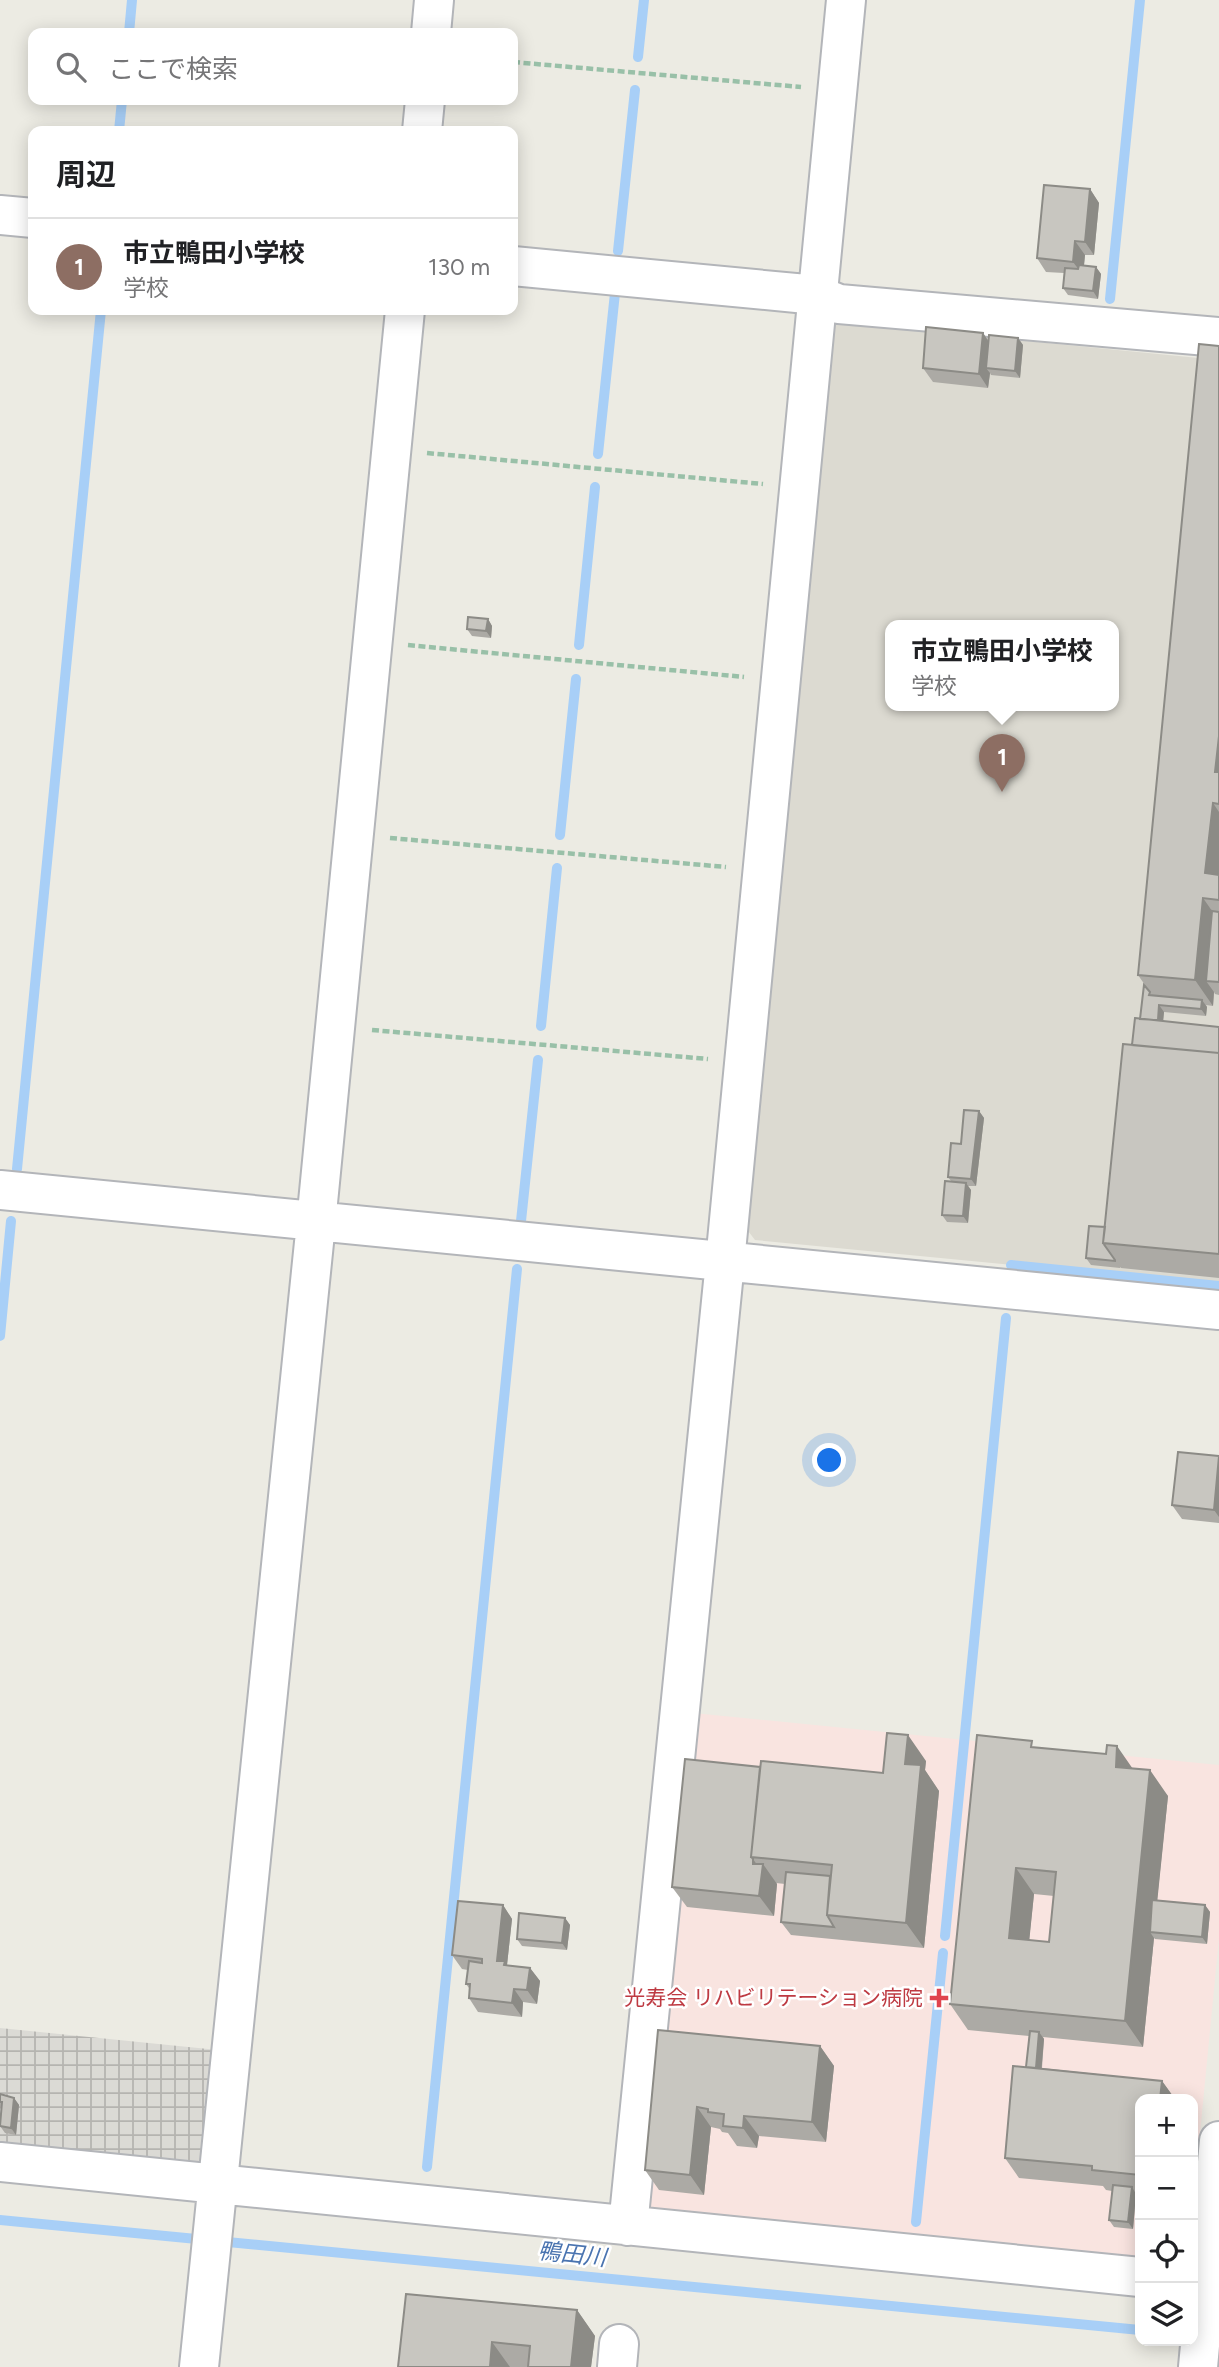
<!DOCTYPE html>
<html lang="ja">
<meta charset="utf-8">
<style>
body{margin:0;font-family:Figtree,"Noto Sans JP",sans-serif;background:#f6f6f6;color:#202124}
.controls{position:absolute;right:21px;bottom:21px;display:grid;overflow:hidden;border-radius:14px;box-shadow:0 4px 18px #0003}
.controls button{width:63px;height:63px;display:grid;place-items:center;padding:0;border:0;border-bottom:2px solid #e0e0e0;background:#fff;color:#202124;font:35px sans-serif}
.you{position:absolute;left:830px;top:1461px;width:24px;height:24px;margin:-18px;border:5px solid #fff;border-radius:50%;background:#1a73e8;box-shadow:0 0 0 10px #1a73e833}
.badge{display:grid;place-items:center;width:46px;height:46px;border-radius:50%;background:#111827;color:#fff;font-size:23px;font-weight:700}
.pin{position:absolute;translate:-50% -58px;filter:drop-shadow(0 2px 4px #0008)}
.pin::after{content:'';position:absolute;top:37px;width:24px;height:21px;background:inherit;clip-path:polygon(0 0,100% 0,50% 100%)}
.popup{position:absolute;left:885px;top:620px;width:234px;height:91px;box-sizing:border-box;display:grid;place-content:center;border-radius:14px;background:#fff;filter:drop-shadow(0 2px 5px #0005);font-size:23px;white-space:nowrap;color:#757577}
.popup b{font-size:26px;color:#202124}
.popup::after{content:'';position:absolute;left:50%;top:100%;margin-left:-14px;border:14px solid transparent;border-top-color:#fff}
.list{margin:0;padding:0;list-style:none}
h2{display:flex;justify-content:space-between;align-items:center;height:91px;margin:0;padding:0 28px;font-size:30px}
h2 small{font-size:23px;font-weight:400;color:#757577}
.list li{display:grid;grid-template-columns:46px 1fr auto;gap:21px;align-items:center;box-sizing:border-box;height:98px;padding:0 28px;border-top:2px solid #e0e0e0}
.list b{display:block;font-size:26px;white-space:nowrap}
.list p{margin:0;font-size:23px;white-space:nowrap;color:#757577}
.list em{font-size:23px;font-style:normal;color:#757577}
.icon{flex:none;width:38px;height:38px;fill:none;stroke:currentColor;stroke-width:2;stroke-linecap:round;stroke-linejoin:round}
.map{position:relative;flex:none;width:1219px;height:2367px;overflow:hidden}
.search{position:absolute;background:#fff;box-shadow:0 4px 18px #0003;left:28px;top:28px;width:490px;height:77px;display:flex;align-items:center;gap:18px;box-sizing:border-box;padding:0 24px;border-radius:14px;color:#757577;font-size:26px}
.panel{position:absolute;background:#fff;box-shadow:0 4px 18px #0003;left:28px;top:126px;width:490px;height:189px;border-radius:14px}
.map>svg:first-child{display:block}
.industrial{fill:url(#industrial-grid)}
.education{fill:#dcdad1;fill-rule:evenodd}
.medical{fill:#f9e4e0}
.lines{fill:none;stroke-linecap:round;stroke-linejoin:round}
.stream{stroke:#a8cff7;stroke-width:10}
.minor-casing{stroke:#b3b5b9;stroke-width:42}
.path{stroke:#99c0a8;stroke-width:4.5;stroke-dasharray:7 3.5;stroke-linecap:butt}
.minor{stroke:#fff;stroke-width:38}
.wall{fill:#acaaa5;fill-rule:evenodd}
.shaded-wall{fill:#8c8b86}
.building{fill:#c8c6c0;stroke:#8c8b86;stroke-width:2;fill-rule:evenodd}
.health-dot{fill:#e0444e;stroke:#fff;stroke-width:2.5}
.labels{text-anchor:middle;stroke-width:5;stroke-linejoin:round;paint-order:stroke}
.health-label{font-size:21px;fill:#be3a42;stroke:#fff;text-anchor:end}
.water-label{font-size:23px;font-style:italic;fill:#4a74b0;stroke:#fff}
</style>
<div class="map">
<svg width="1219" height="2367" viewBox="0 0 1219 2367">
<defs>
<pattern id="industrial-grid" width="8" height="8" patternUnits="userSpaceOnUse" patternTransform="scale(1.75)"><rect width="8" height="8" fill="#dbdad5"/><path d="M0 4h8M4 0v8" fill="none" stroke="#b5b4b0"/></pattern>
</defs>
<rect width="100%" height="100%" fill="#ecebe3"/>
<path class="industrial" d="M0,2028L218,2050L200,2166L0,2146Z"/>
<path class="education" d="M835,322L1219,360V1285L755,1240L742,1223L830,328ZM890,626H1114V706H890Z"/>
<path class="medical" d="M693,1713L1219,1765V1938L1193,2205V2099H1140V2258L644,2209Z"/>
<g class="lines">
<path class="stream" d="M129,33L132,0
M638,57L644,0
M119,131L122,100
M618,251L635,90
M1110,299L1140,0
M598,454L615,293
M579,645L595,487
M560,835L576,679
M541,1026L557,868
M17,1169L101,310
M521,1221L538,1060
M1011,1265L1219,1286
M0,1336L11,1221
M945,1936L1006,1318
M427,2167L517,1269
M0,2220L1140,2330
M916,2222L943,1953"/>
<defs>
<path id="minor" d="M431,33L434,0
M422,131L425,100
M0,215L33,218
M513,266L817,295L839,304L1219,337
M0,1190L1219,1310
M0,2162L1140,2277
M628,2226L725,1262L846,0
M199,2367L316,1223L405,310
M617,2367L619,2344
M1198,2367L1219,2141"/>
</defs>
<use href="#minor" class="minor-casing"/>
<path class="path" d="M513,62L801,87
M427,453L763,484
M408,645L744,677
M390,838L726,867
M372,1030L708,1059"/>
<use href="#minor" class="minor"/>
</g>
<path class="wall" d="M1090,189L1099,203L1094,255H1085L1084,265L1096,267L1101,274L1098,299L1068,295L1063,288L1064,273L1046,272L1037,258Z
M983,333L989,341L1018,338L1023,345L1020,378L991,375L990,373L988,388L933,382L923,368Z
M1219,346V995L1215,994L1214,992L1213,1006L1206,1005L1207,1007L1206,1016L1164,1012L1163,1021L1219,1027V1278L1121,1268L1120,1267V1268L1091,1265L1086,1258L1105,1227L1132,1045L1140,1019L1145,985L1138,975Z
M488,619L492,626L491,638L472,636L467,629Z
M979,1111L984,1118L976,1186H968L971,1190L968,1223L947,1222L942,1215L951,1181L948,1177L961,1144Z
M1219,1456V1523L1182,1519L1172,1505Z
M1037,1748L1133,1769L1168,1796L1157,1900L1205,1905L1210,1912L1207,1944L1155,1939L1154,1938L1143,2047L1043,2037L1044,2039L1042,2068L1162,2081L1175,2099H1140V2194L1136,2193L1133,2229L1114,2227L1109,2220L1112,2191L1106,2190L1103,2186L1019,2178L1005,2158L1026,2067L1029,2036L968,2030L950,2004ZM1034,1894L1054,1896L1049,1942L1029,1940Z
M926,1761L925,1770L939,1791L924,1948L791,1935L781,1922L785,1884L776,1883L777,1884L774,1916L687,1907L672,1887L760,1767L883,1773Z
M503,1905L512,1919L507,1965L530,1968L540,1981L537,2004L523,2002L522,2017L478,2012L469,1998V1988L466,1984L468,1970L462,1969L452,1955Z
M565,1918L570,1925L567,1950L522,1946L517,1939Z
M658,2030L820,2046L834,2066L826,2142L759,2136L757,2148L737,2146L728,2133L722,2132L720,2129L711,2127L704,2195L659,2190L645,2170Z
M0,2094L14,2098L19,2105L16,2135L5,2133L0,2126L1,2109L0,2108Z
M577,2310L595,2336L591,2367H398Z"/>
<path class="shaded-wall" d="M1090,189L1099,203L1094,255L1085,242Z
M1075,241L1085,255L1083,275L1073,262Z
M1096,267L1101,274L1098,299L1093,291Z
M983,333L992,347L986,368L990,373L988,388L979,374Z
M1018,338L1023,345L1020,378L1015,371Z
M488,619L492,626L491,638L486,631Z
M1219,736V777L1215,772Z
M1213,803L1219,812V893L1205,873Z
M1203,898L1219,921L1206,981L1214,992L1213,1006L1195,980Z
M1202,1000L1207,1007L1206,1016L1201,1009Z
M1159,1005L1164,1012L1162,1033L1157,1026Z
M979,1111L984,1118L976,1186L971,1179Z
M966,1183L971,1190L968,1223L963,1216Z
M1219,1458V1517L1214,1510Z
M908,1735L926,1761L925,1770L939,1791L924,1948L906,1923L905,1764Z
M1117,1746L1135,1772L1116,1767Z
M1150,1770L1168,1796L1154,1933L1150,1932L1154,1938L1143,2047L1125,2021Z
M753,1859L762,1872L763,1864L777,1884L774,1916L759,1896L753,1864Z
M1016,1868L1034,1894L1027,1963L1009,1938Z
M503,1905L512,1919L507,1965L514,1975L497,1961Z
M1205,1905L1210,1912L1207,1944L1202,1937Z
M565,1918L570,1925L567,1950L562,1943Z
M530,1968L540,1981L537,2004L527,1990Z
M514,1989L523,2002L522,2017L512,2003Z
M1039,2032L1044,2039L1040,2086L1035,2079Z
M820,2046L834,2066L826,2142L812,2122Z
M1162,2081L1175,2099H1160Z
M14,2098L19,2105L16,2135L11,2128Z
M697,2107L711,2127L704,2195L690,2175Z
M744,2116L759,2136L757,2148L743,2128Z
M1132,2187L1136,2194L1133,2229L1128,2222Z
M577,2310L595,2336L591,2367H571Z
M492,2342L510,2367H490Z"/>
<path class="building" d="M1044,185L1090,189L1085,242L1075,241L1073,262L1037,258Z
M1079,265L1096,267L1093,291L1063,288L1065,268L1078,269Z
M926,327L983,333L979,374L923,368Z
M989,335L1018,338L1015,371L986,368Z
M1199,344L1219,346V736L1215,772H1219V804L1213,803L1205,873L1219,875V900L1203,898L1195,980L1138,975Z
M468,617L488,619L486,631L467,629Z
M1212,911L1219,912V982L1206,981Z
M1144,985L1150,992L1149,995L1202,1000L1201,1009L1159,1005L1158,1020L1140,1019Z
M1135,1018L1219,1027V1053L1132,1045Z
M1123,1044L1219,1053V1254L1103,1243Z
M964,1110L979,1111L971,1179L948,1177L951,1143L961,1144Z
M945,1181L966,1183L963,1216L942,1215Z
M1089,1226L1105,1227L1103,1243L1115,1260V1261L1086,1258Z
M1178,1452L1219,1456L1214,1510L1172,1505Z
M887,1733L908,1735L905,1764L921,1765L906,1923L827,1915L832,1865L751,1857L761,1761L883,1773Z
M977,1735L1032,1741L1031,1747L1106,1754L1107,1745L1117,1746L1116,1767L1150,1770L1125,2021L950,2004ZM1016,1868L1056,1872L1049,1942L1009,1938Z
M685,1759L760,1767L751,1857L753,1859V1864H763L759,1896L672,1887Z
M786,1872L830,1876L827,1915L834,1927L781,1922Z
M1152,1900L1205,1905L1202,1937L1150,1932Z
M458,1901L503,1905L497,1961H505L504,1965L530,1968L527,1990L514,1989L512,2003L469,1998L470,1984H466L469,1961L482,1963V1959L452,1955Z
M519,1913L565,1918L562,1943L517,1939Z
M658,2030L820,2046L812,2122L744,2116L743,2128L723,2126L724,2114L708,2112V2109L697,2107L690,2175L645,2170Z
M1030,2031L1039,2032L1036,2068L1026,2067Z
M1013,2066L1162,2081L1160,2099H1140V2175L1092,2170V2166L1005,2158Z
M0,2094L14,2098L11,2128L0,2126L2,2102H0Z
M1113,2185L1132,2187L1128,2222L1109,2220Z
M406,2294L577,2310L571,2367H528L530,2346L492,2342L490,2367H398Z"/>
<path class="health-dot" d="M935.5 1987.5h7v7h7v7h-7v7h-7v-7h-7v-7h7z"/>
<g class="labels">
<g class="health-label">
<text x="923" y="2005">光寿会 リハビリテーション病院</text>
</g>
<g class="water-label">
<text transform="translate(572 2254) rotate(6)" y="8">鴨田川</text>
</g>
</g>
</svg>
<div class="controls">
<button>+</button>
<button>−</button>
<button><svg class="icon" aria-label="locate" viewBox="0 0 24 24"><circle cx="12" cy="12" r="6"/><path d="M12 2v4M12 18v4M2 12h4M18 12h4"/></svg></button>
<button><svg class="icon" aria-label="layers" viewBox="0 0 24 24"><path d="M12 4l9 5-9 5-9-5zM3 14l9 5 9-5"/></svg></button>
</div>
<div class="you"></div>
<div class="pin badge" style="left:1002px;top:792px;background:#8d6e63">1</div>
<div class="popup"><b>市立鴨田小学校</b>学校</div>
<div class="search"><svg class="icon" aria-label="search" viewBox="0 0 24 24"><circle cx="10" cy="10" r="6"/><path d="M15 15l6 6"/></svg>ここで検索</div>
<section class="panel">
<h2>周辺<small></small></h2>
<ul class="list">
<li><span class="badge" style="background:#8d6e63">1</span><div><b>市立鴨田小学校</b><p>学校</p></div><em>130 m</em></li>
</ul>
</section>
</div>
